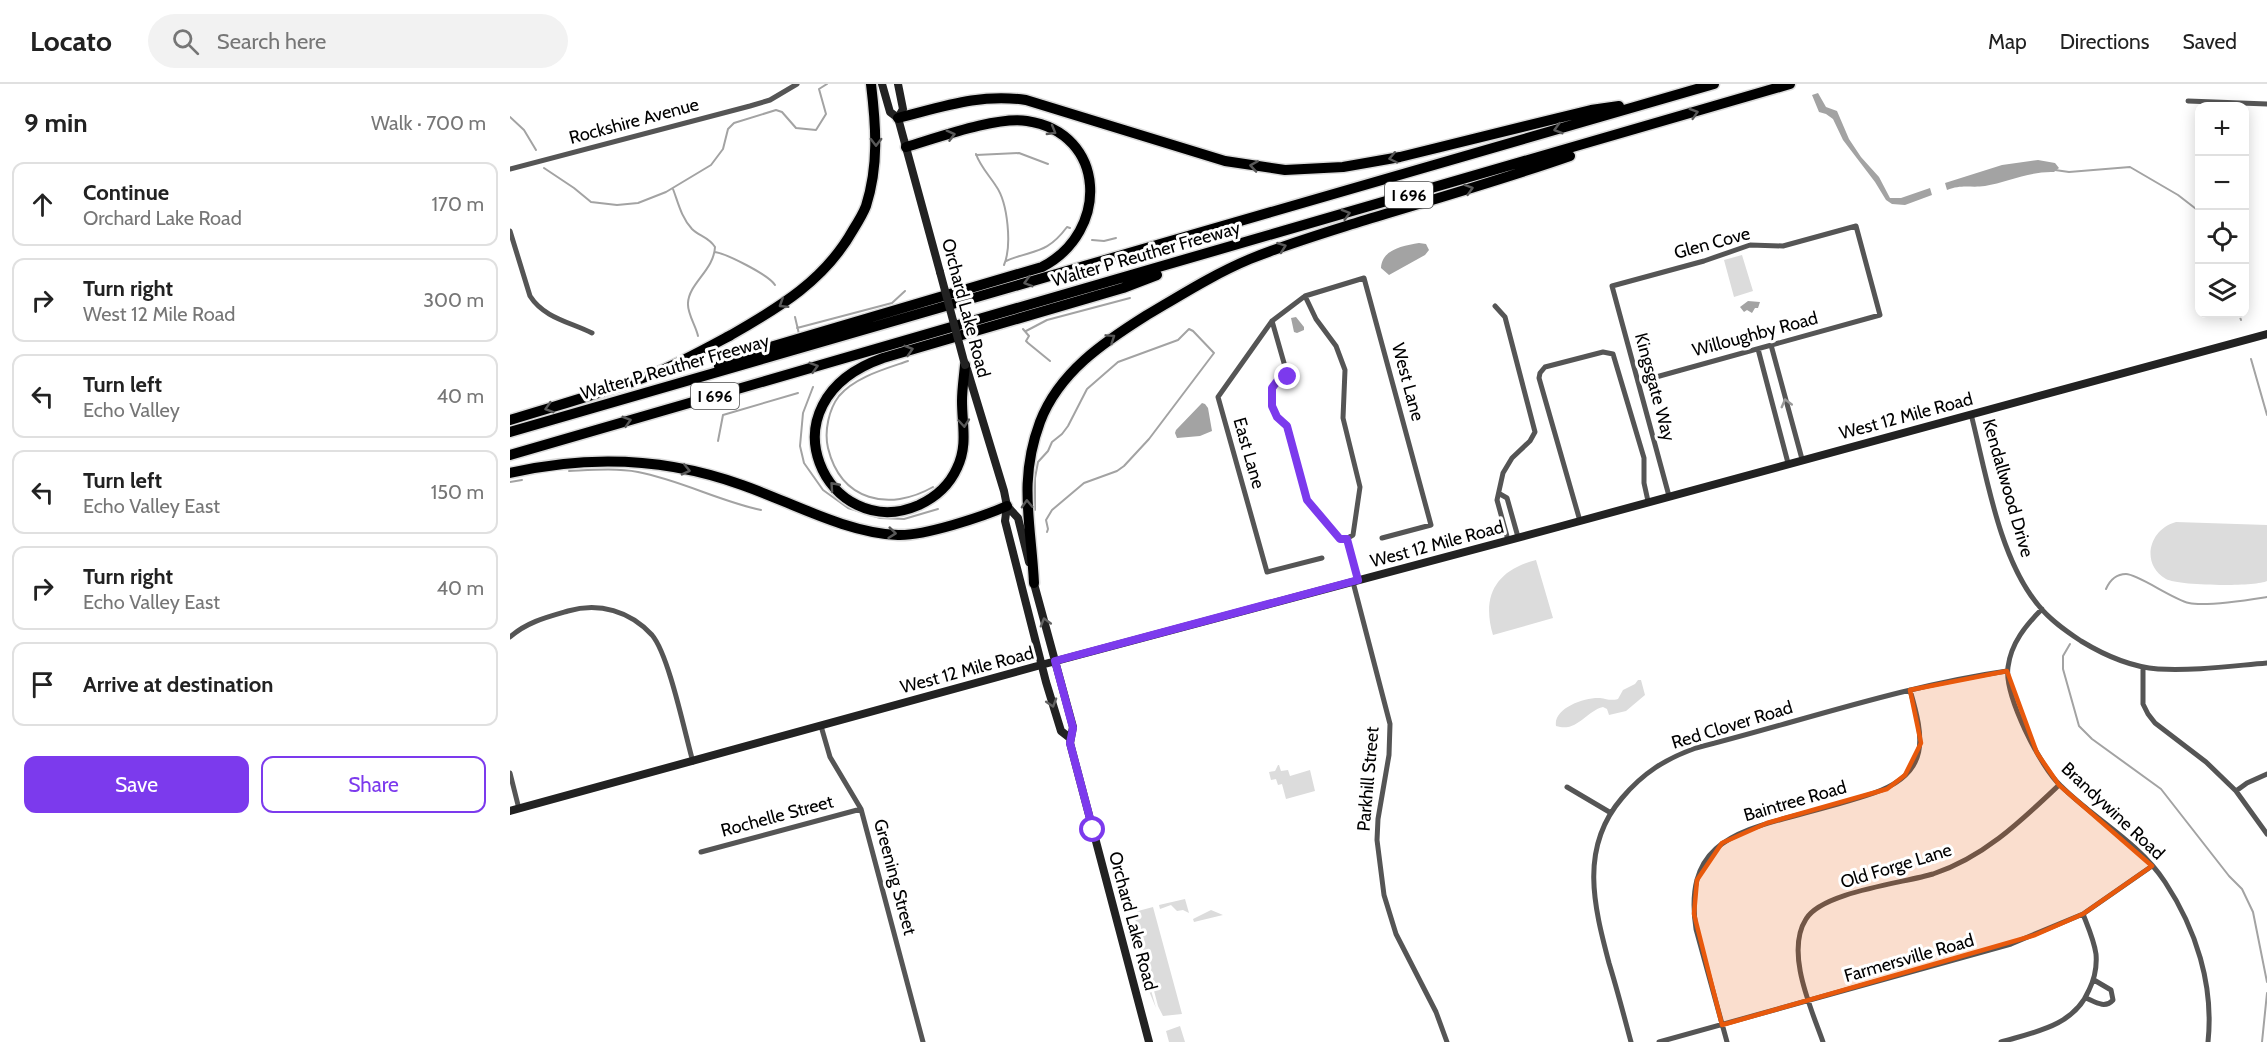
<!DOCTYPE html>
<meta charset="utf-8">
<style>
body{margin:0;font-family:Cabin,sans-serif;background:#f2f2f2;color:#222}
.controls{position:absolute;right:18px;top:18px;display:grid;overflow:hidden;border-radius:12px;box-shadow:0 3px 15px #0003}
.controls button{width:54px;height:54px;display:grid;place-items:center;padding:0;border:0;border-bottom:2px solid #e0e0e0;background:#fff;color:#222;font:30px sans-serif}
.stop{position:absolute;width:18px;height:18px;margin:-14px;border:4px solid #7c3aed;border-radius:50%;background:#fff}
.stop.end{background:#7c3aed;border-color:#fff;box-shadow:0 2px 6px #0008}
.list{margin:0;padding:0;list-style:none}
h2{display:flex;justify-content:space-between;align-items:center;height:78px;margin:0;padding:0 24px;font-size:26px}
h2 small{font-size:20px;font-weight:400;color:#767676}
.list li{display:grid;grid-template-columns:39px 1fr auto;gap:18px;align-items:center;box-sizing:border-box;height:84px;margin:0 12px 12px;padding:0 12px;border:2px solid #e0e0e0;border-radius:12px}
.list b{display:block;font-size:22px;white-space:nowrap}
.list p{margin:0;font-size:20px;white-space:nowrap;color:#767676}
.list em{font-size:20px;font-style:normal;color:#767676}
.actions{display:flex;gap:12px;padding:18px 24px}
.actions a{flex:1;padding:14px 0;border:2px solid #7c3aed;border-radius:12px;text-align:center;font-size:21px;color:#7c3aed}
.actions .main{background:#7c3aed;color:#fff}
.icon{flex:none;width:33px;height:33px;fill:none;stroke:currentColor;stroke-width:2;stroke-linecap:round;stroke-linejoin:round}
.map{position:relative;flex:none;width:1757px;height:958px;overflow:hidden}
header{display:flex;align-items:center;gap:36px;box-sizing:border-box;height:84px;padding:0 30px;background:#fff;border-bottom:2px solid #e0e0e0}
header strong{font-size:28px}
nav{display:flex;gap:33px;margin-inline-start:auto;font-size:21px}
.search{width:420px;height:54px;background:#f2f2f2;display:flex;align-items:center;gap:15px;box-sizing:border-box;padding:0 21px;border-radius:33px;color:#767676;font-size:22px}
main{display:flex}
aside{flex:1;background:#fff}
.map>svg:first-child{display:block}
.green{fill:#dcdcdc}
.water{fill:#a3a3a3}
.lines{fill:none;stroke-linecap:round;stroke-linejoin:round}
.stream{stroke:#a3a3a3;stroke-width:2}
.motorway-casing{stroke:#dbdbdb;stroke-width:13}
.minor{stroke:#555;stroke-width:5}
.secondary{stroke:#222;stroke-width:8}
.motorway{stroke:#000;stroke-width:10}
.secondary-bridge{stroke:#222;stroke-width:8}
.oneway{stroke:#595959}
.oneway2{stroke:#999}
.oneway3{stroke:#646464}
.route{stroke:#7c3aed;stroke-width:8}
.marked{fill:#e8590c;fill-opacity:0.2;stroke:#e8590c;stroke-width:4.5;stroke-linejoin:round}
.labels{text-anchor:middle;stroke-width:6;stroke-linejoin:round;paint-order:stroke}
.shield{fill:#fff;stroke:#4c4c4c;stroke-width:1.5}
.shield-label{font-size:16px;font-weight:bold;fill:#000}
.street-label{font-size:18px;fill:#000;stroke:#fff}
</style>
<header>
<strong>Locato</strong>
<div class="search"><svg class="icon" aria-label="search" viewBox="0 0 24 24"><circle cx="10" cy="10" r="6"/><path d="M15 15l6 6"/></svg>Search here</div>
<nav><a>Map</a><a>Directions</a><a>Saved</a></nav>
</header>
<main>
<aside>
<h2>9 min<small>Walk · 700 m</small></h2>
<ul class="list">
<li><svg class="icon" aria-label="ahead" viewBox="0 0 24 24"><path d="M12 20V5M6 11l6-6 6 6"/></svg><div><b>Continue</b><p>Orchard Lake Road</p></div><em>170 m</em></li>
<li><svg class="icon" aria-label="right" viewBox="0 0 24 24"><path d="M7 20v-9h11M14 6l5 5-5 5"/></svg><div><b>Turn right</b><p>West 12 Mile Road</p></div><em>300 m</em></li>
<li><svg class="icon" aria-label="left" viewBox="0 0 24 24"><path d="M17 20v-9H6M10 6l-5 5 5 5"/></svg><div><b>Turn left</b><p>Echo Valley</p></div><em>40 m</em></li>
<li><svg class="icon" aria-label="left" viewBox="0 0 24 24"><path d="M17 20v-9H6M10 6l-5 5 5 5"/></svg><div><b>Turn left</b><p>Echo Valley East</p></div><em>150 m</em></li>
<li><svg class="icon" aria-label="right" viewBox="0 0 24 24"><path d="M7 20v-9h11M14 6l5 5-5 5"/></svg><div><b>Turn right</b><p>Echo Valley East</p></div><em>40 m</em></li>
<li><svg class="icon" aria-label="arrive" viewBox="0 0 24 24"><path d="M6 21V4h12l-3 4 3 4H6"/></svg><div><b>Arrive at destination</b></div></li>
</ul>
<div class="actions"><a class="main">Save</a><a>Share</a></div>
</aside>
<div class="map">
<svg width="1757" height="958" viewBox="0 0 1757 958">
<rect width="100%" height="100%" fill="#fff"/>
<path class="green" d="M1232,171L1243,207L1224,213L1214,176Z
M1666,438L1757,441V497C1745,503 1668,502 1656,495C1630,480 1639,445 1666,438Z
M1026,476L1043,534L983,551C971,511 987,486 1026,476Z
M1128,596H1131L1135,611L1116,627L1099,631L1097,625L1093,623C1076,627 1067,649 1046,642C1043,624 1075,613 1090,614C1097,615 1100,617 1108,615L1113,606L1125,600Z
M768,681H769L771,687L778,686L780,692L800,686L805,707L776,715L772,700L768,701L766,695L761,696L759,688L765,687Z
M675,815L679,829L673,826L667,827L661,821L650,825L649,821Z
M643,823L672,930L653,932L648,922L624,831L628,827Z
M701,826L713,831L684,838L683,835Z
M626,853L646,924L639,907Z
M670,942L675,958H659L656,947Z"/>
<path class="water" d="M1308,9L1316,23L1327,27L1339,55L1351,73L1369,93L1380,114H1391L1420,104L1422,111L1395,121L1382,120L1376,116L1365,98L1333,56L1323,35L1316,30L1309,28L1302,11Z
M1528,76L1545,79L1549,84L1544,88C1521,87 1497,98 1475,102C1460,104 1452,100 1437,106L1435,99L1492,81Z
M909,159L916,160L919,166L915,171L879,191L871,184C872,165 893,162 909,159Z
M1238,217L1250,218L1248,224H1245L1242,229L1237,226L1234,228L1230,223Z
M786,233L794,243V246L787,249L784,248L781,234Z
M692,319L695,320L698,324L702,347L690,352L667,354L665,349L666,346Z"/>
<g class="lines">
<path class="stream" d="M0,33L14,46L26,66
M466,70C470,82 479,91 486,102C498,119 502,162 494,181
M466,71L509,69L538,80
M34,84L64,104L81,118L107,121L128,119L156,108L201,81L213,65L218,45L224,39L266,26L272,28L286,44L306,46L316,30L309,5L317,0
M1545,86L1559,88L1620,83L1668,111L1690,128
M163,105C168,118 171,133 182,145C189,152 199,153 205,163C204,186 179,199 178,219C177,229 186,242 188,252
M582,156L594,157L606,154
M205,168C217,170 259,191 265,201
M496,177C524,165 536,171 557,143L560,144
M1729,230L1731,236
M285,233L289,250
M287,244L382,219L395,207
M513,245L519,252L516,257L518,259L540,277
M516,247L537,236L620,214
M1741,275L1757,331
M398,277C375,285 345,293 329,312C319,325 314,347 318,364C331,417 379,428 423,403
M303,303L293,329L290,362L294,379L313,406L338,424L370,434L394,435L428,425
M213,331L288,309
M208,357L213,331
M59,387C82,386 106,384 128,388C170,396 209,417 251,426
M0,398L12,396
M525,426V394L528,378L538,367L542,358L552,350L558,342L577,305L608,278L668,256L679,245L683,247L704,269L639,355L614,382L607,387L574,399L542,426L536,436L538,445L537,448
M1596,505C1600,496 1606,490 1616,490C1628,490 1662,515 1679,519C1696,523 1738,516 1757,513
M1560,560L1553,572V585L1569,642L1582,655L1651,705L1719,792L1732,805L1743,828L1757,898
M1752,958L1757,909"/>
<defs>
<path id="motorway" d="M388,34C432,23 470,9 516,16L715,77L775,86L833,83L890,73L1081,26L1109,22
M455,281C454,293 452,305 452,317C452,341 458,361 447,384C439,402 426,413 409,421C318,461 247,318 373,274L613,204L647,191
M209,282L233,271L532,183C600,148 597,49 517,37C487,32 427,54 396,63
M0,336C48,321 97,308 143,290C170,279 195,265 221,251C270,223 315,196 343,146C348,138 353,130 356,122C369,81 366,42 361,0
M0,348L1204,0
M0,371L1280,0
M0,389C78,371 157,374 232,401C281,418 336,449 388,451C414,452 472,433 497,422
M524,499C521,439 508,397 530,338C549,288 594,258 637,231C671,211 704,190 740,175C777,160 814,149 852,137C921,116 991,96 1060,72"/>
</defs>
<use href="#motorway" class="motorway-casing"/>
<path class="minor" d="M1678,17L1757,20
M0,85L240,22L260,16L287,0
M0,147L20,212C34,234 60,238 82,249
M795,212L806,235L826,262L835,286L833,334L850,403L843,451L836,455
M985,222L995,233L1025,348L1020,357L1002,374L993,389L987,416L998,456
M762,237L778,293L768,296L762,304V322L767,333L776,342L797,416L830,455H836
M1261,261L1292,375
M1248,265L1278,379
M1128,298L1370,231L1346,142L1273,162L1240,161L1194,177L1102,202L1159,412
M1461,330C1476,389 1489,475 1529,522C1540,536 1556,547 1571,557C1594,571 1621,583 1648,585C1684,587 1721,582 1757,579
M990,410L997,414L1008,453
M1070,437L1029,294L1030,289L1035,283L1093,268L1103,270L1134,374V399L1138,417
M836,455L848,497
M812,474L757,488L708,313L762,237L795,212L854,194L921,441L872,454
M843,498L880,640L879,671L868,735L867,756L874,811L886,850L926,928L937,958
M1532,525C1516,541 1501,559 1498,583C1494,611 1530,683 1551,702C1584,735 1629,758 1655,798C1686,845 1704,901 1698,958
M0,553C17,538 37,533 58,527C89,518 120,527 142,551C159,571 175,650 183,678
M1633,583V620L1638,630L1645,639L1696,678L1726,707L1757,750
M311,642L320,673L351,725L413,958
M0,689L9,725
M1057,703L1101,729
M1726,707L1737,699L1757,690
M191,768L351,725
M1576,914C1585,918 1595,925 1603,916L1601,906L1584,896
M1121,958C1114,932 1107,905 1099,879C1084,822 1069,764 1112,714C1133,689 1155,675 1186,664C1289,638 1392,602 1497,587
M1149,958L1501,860L1573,830L1642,782
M1217,958L1186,845C1174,765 1218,749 1284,732C1311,725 1338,718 1364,709C1421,689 1414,654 1400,606
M1313,958C1301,924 1275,868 1296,835C1312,808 1393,799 1423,790C1474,773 1511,737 1549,701
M1491,958C1525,948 1564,942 1579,906C1585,894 1587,882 1586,870C1584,856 1578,843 1573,830"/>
<path class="secondary" d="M372,0L380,28L388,34L430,188
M388,0L393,25L388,34
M457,285L494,407L497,422L495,437L536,598L551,647L560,654
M497,422L508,434L519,478
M523,496L563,643L560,659L639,958
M0,727L531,581L1048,443L1757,250"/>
<use href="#motorway" class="motorway"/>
<path class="secondary-bridge" d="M430,188L455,281"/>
</g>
<defs><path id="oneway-chevron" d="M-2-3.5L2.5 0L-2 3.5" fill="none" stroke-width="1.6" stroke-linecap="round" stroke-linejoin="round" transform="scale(1.5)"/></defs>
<g class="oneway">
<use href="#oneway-chevron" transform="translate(1184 29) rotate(-17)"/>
<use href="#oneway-chevron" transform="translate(1048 45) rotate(164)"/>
<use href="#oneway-chevron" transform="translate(542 47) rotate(30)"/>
<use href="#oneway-chevron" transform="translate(441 51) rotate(-15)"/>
<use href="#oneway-chevron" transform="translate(366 58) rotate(90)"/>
<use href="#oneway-chevron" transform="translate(883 74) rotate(168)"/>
<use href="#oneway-chevron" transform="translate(744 82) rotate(-171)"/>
<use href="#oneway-chevron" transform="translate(959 105) rotate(-17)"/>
<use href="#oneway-chevron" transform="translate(836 130) rotate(-16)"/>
<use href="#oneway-chevron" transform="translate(772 163) rotate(-20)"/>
<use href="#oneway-chevron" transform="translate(518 198) rotate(164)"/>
<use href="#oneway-chevron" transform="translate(273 220) rotate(148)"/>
<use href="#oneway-chevron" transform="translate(601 254) rotate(-34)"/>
<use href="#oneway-chevron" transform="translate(399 266) rotate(-17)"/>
<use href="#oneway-chevron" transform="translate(304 283) rotate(-16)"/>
<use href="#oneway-chevron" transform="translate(39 324) rotate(163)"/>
<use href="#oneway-chevron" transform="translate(117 337) rotate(-16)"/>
<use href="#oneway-chevron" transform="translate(454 339) rotate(85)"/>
<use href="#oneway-chevron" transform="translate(176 386) rotate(13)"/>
<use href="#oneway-chevron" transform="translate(324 402) rotate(-132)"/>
<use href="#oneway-chevron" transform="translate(517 420) rotate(-92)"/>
<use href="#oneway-chevron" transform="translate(382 449) rotate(6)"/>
</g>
<use class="oneway2" href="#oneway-chevron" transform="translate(1276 319) rotate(-105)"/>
<g class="oneway3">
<use href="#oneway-chevron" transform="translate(535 538) rotate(-106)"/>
<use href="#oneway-chevron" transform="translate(542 619) rotate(73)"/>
</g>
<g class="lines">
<path class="route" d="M583,746L560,659L563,644L545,577L848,496L837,455H830L797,416L777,342L767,333L762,322V304L768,296L778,293"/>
</g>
<path class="marked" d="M1497,587L1527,669L1549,701L1642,782L1573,830L1525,851L1212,941L1184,830L1187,796L1212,759L1257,739L1377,705L1395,691L1411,659L1400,606Z"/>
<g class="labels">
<g class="shield">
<rect x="875" y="98" width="48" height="26" rx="4.5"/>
<rect x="181" y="299" width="48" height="26" rx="4.5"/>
</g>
<g class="shield-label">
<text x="899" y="117">I 696</text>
<text x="205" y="318">I 696</text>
</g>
<g class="street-label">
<text transform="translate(124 37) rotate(-15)" y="6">Rockshire Avenue</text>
<text transform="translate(1202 159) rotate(-15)" y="6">Glen Cove</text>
<text transform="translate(636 170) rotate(-16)" y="6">Walter P Reuther Freeway</text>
<text transform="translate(456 224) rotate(75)" y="6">Orchard Lake Road</text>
<text transform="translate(1245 250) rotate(-15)" y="6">Willoughby Road</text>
<text transform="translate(165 283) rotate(-16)" y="6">Walter P Reuther Freeway</text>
<text transform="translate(898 298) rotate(75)" y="6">West Lane</text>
<text transform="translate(1145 303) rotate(75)" y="6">Kingsgate Way</text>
<text transform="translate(1396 332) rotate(-15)" y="6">West 12 Mile Road</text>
<text transform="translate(739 369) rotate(74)" y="6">East Lane</text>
<text transform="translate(1498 404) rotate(74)" y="6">Kendallwood Drive</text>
<text transform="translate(927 460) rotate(-15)" y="6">West 12 Mile Road</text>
<text transform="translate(457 586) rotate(-15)" y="6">West 12 Mile Road</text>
<text transform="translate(1222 641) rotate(-17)" y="6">Red Clover Road</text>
<text transform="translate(858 695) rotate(-85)" y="6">Parkhill Street</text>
<text transform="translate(1285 717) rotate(-16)" y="6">Baintree Road</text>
<text transform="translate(1603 727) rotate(43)" y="6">Brandywine Road</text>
<text transform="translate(267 732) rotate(-15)" y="6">Rochelle Street</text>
<text transform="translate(1386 782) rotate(-17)" y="6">Old Forge Lane</text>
<text transform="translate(385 793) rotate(75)" y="6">Greening Street</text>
<text transform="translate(623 837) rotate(75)" y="6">Orchard Lake Road</text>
<text transform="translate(1399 874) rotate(-16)" y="6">Farmersville Road</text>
</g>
</g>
</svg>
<div class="controls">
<button>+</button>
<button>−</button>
<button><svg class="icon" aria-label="locate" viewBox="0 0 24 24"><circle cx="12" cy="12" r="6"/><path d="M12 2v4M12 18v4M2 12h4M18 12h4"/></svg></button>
<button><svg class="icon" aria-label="layers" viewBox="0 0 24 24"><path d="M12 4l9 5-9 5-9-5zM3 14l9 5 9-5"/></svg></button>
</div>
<div class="stop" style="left:583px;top:746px"></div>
<div class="stop end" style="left:778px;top:293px"></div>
</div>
</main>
